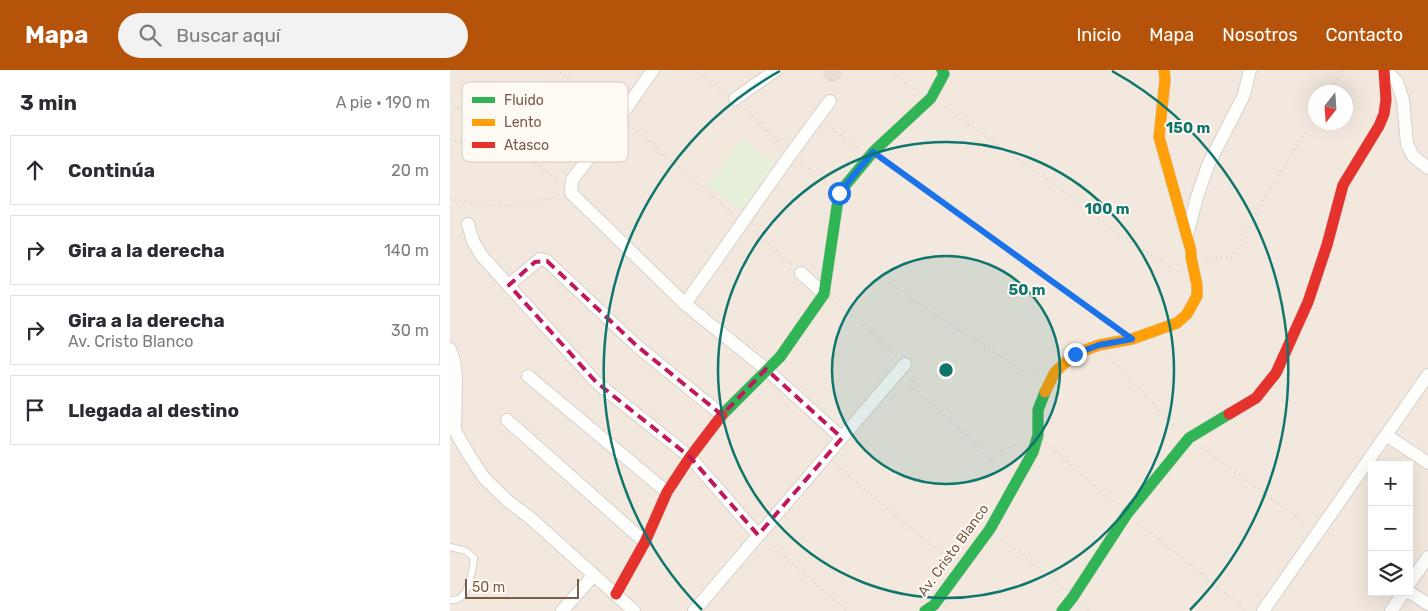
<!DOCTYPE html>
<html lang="es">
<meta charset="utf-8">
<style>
body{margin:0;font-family:Rubik,sans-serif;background:#f2f2f3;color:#2b2b33}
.controls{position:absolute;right:15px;bottom:15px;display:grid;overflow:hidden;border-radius:0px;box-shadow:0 5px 20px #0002}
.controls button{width:45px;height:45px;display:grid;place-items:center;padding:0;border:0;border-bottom:1px solid #e1e1e2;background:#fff;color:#2b2b33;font:25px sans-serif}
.compass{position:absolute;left:858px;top:15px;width:45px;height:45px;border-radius:50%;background:#fff;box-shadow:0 5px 20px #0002;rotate:197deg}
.scale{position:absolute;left:15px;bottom:12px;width:114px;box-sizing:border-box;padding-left:5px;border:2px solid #7a5c4d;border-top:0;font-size:14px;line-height:18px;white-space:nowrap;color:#7a5c4d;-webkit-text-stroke:4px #fffaf3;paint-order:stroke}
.stop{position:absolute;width:15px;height:15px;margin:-11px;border:4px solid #1a73e8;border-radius:50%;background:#fff}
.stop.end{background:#1a73e8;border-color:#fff;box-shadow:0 1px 5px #0008}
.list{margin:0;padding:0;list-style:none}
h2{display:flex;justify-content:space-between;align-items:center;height:65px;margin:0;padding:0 20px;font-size:21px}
h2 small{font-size:16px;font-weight:400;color:#7c7c81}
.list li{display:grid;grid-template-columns:32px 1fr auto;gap:15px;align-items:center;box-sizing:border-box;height:70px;margin:0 10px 10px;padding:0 10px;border:1px solid #e1e1e2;border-radius:0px}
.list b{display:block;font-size:19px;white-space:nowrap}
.list p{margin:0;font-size:16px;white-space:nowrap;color:#7c7c81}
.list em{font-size:16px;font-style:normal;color:#7c7c81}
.icon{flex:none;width:28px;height:28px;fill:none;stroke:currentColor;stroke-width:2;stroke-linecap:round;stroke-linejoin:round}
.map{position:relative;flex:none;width:978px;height:541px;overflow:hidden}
header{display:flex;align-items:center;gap:30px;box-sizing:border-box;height:70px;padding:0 25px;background:#b45309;color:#fff}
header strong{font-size:24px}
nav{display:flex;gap:28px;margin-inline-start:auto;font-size:18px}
.search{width:350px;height:45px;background:#f2f2f3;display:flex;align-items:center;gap:12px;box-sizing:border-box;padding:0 18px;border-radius:28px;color:#7c7c81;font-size:19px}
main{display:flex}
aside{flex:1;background:#fff}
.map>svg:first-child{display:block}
.residential{fill:#f2e8de;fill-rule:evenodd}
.green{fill:#e7f0db}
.building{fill:#e6ded7;stroke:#e2d8d2}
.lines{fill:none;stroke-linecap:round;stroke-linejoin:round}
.lane-casing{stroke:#d7d1cb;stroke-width:8}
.street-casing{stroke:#d7d1cb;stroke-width:14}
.fast-casing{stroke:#d9d2cb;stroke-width:12}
.slow-casing{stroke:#d9d2cb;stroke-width:12}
.jam-casing{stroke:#d9d2cb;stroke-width:12}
.path{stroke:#dcd5d0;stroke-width:2.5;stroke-dasharray:1 4;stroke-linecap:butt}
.lane{stroke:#fefefd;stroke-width:6}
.street{stroke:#fefefd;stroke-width:12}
.fast{stroke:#30b455;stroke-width:11}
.slow{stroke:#ff9f0a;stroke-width:11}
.jam{stroke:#e5322d;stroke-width:11}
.route{stroke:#1a73e8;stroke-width:6}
.marked{fill:none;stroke:#c2185b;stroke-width:4;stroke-dasharray:10 6;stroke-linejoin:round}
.ring{fill:none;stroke:#0f766e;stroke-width:2.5}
.labels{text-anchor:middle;stroke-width:4;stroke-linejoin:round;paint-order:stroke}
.street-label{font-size:14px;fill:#7a5c4d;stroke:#fffaf3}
.key{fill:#fffaf3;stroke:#d7cbc1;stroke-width:1}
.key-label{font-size:14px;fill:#7a5c4d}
.centre{fill:#0f766e;stroke:#fffaf3;stroke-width:2.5}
.ring-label{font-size:15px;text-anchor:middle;font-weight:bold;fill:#0f766e;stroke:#fffaf3;stroke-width:4;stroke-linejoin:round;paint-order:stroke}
</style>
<header>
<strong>Mapa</strong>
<div class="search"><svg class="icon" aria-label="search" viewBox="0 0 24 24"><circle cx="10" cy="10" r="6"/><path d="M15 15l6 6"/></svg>Buscar aquí</div>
<nav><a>Inicio</a><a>Mapa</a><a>Nosotros</a><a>Contacto</a></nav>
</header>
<main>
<aside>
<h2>3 min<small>A pie · 190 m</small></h2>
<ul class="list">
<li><svg class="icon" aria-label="ahead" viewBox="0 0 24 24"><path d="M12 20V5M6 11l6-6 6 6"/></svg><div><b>Continúa</b></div><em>20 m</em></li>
<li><svg class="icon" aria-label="right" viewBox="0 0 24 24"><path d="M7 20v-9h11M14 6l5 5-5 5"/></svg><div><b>Gira a la derecha</b></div><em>140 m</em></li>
<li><svg class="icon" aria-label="right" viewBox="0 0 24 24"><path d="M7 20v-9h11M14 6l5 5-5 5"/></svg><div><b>Gira a la derecha</b><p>Av. Cristo Blanco</p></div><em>30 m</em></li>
<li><svg class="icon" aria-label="arrive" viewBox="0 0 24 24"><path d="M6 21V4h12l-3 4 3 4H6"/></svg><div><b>Llegada al destino</b></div></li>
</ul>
</aside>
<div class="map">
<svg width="978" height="541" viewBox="0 0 978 541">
<rect width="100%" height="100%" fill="#f9f5f0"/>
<path class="residential" d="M0,0H978V541H0ZM866,22H896V52H866ZM922,395H959V522H922Z"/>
<path class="green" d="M291,69L327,95L293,141L258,116Z"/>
<path class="building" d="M374,0H390L391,6L387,10L379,11L374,6Z"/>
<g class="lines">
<defs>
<path id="lane" d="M0,477L16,481L24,488C23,498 19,525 8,529C6,530 2,530 0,530"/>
<path id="street" d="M203,0L170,47L122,110L121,123L235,234L316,299L392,368
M936,0L947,12L953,30L957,74L963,86L978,98
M285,29L326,0
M18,154L23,171L31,185L146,312L240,387L308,465
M737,165L747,127L758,95L794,25L800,0
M351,203L374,224
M59,215L90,189L97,191L187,276L272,345
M235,234C283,167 329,98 380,31
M0,279L4,290L6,307L5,361L19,385L35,409L59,432L78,446L184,541
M78,306L217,422
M57,350L195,472
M936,365L978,393
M959,514L978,487
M959,522L978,534
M112,541L144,505
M244,541L455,294
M813,541L978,305
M941,541L954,522"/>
<path id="fast" d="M272,345L330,287L374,224L389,123L423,82L481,28L494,4L492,0
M475,541L484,535L540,459L583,382L588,365V340L595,322
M612,541L623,527L677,444L739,368L779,344"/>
<path id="slow" d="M595,322L605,302L625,284L649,275L682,269L727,253L737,244L747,226V215L741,187V181L709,67L715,10L714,0"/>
<path id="jam" d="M779,344L806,328L826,303L858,232L877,175L893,115L929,56L934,44L936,30L934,0
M166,524L195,472L217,422L240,387L272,345"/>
</defs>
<use href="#lane" class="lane-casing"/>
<use href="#street" class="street-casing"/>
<use href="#fast" class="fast-casing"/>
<use href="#slow" class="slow-casing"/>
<use href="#jam" class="jam-casing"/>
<path class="path" d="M106,0L159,39
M244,0L273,21
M439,0L465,21
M879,22L893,0
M0,31L109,110
M494,37L614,121L670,165L728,202
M295,39L332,75
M179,55L283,144
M378,56L407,78
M0,70L68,81
M351,92L378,114
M437,92L663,255
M0,129L36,135L68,136L109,126
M303,161L342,195
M756,187H782L789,177L809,138L866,45
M438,213L576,304L585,300L587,301
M386,233L413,254L446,285
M661,289L726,357
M464,306L460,315C488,339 516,363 540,391L551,379L568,375
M602,378L665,434
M752,378L857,454
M387,396L497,489
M689,453L796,541
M553,469L611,517
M319,474L398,541
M634,536L640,541"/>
<use href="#lane" class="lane"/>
<use href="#street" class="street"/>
<use href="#fast" class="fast"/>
<use href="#slow" class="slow"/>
<use href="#jam" class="jam"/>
</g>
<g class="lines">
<path class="route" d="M389,123L423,82L682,269L649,275L625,284"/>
</g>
<path class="marked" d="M97,191L187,276L272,345L316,299L392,368L308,465L240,387L146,312L59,215L85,192Z"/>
<circle cx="496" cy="300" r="114" fill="#0f766e" fill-opacity=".12"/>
<g class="ring">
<circle cx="496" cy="300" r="114"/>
<circle cx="496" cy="300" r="228"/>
<path d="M252 540A342 342 0 0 1 330 1M662 1A342 342 0 0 1 740 540"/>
</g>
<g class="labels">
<g class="street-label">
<text transform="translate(503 480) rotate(-54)" y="5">Av. Cristo Blanco</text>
</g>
</g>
<rect x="12" y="12" width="166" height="80" rx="8" class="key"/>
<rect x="22" y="27" width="23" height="6" fill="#30b455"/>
<rect x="22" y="49" width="23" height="7" fill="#ff9f0a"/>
<rect x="22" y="72" width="23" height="6" fill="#e5322d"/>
<g class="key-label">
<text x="54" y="35">Fluido</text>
<text x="54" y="57">Lento</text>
<text x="54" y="80">Atasco</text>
</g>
<circle cx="496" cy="300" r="8" class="centre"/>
<g class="ring-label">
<text x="738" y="63">150 m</text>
<text x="657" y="144">100 m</text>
<text x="577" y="225">50 m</text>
</g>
</svg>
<div class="controls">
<button>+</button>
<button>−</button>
<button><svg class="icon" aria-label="layers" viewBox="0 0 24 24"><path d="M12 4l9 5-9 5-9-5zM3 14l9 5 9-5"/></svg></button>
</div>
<svg class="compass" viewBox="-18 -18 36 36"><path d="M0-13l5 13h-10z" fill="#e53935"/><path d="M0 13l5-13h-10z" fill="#7c7c81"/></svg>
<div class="scale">50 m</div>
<div class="stop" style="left:389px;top:123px"></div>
<div class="stop end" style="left:625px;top:284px"></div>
</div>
</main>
